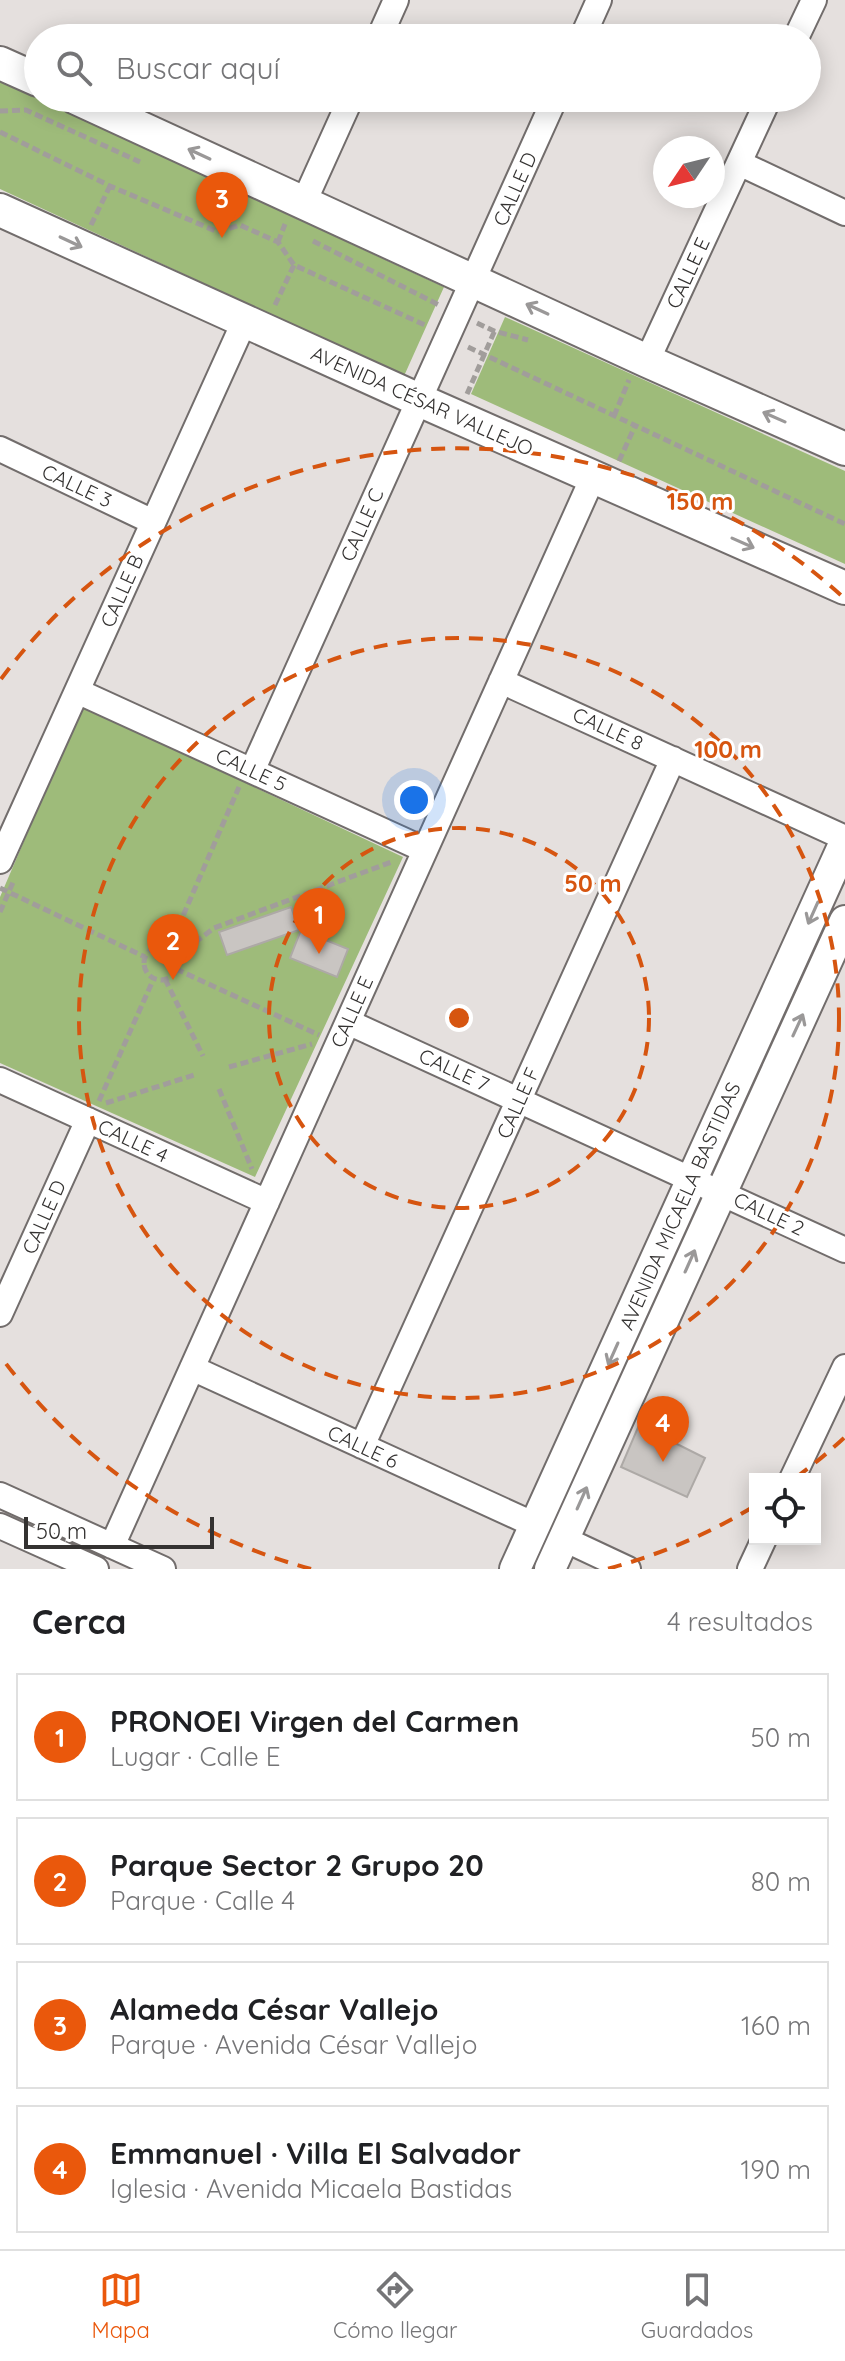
<!DOCTYPE html>
<html lang="es">
<meta charset="utf-8">
<style>
body{margin:0;font-family:Quicksand,sans-serif;background:#f6f6f6;color:#202124}
.controls{position:absolute;right:24px;bottom:24px;display:grid;overflow:hidden;border-radius:0px;box-shadow:0 4px 20px #0003}
.controls button{width:72px;height:72px;display:grid;place-items:center;padding:0;border:0;border-bottom:2px solid #e0e0e0;background:#fff;color:#202124;font:40px sans-serif}
.compass{position:absolute;left:653px;top:136px;width:72px;height:72px;border-radius:50%;background:#fff;box-shadow:0 4px 20px #0003;rotate:235deg}
.scale{position:absolute;left:24px;bottom:20px;width:190px;box-sizing:border-box;padding-left:8px;border:4px solid #343231;border-top:0;font-size:22px;line-height:28px;white-space:nowrap;color:#343231;-webkit-text-stroke:6px #fff;paint-order:stroke}
.you{position:absolute;left:414px;top:800px;width:28px;height:28px;margin:-20px;border:6px solid #fff;border-radius:50%;background:#1a73e8;box-shadow:0 0 0 12px #1a73e833}
.badge{display:grid;place-items:center;width:52px;height:52px;border-radius:50%;background:#ea580c;color:#fff;font-size:26px;font-weight:700}
.pin{position:absolute;translate:-50% -66px;filter:drop-shadow(0 2px 4px #0008)}
.pin::after{content:'';position:absolute;top:42px;width:28px;height:24px;background:inherit;clip-path:polygon(0 0,100% 0,50% 100%)}
.list{margin:0;padding:0;list-style:none}
h2{display:flex;justify-content:space-between;align-items:center;height:104px;margin:0;padding:0 32px;font-size:34px}
h2 small{font-size:26px;font-weight:400;color:#757577}
.list li{display:grid;grid-template-columns:52px 1fr auto;gap:24px;align-items:center;box-sizing:border-box;height:128px;margin:0 16px 16px;padding:0 16px;border:2px solid #e0e0e0;border-radius:0px}
.list b{display:block;font-size:30px;white-space:nowrap}
.list p{margin:0;font-size:26px;white-space:nowrap;color:#757577}
.list em{font-size:26px;font-style:normal;color:#757577}
.icon{flex:none;width:44px;height:44px;fill:none;stroke:currentColor;stroke-width:2;stroke-linecap:round;stroke-linejoin:round}
.map{position:relative;flex:none;width:845px;height:1569px;overflow:hidden}
.search{position:absolute;background:#fff;box-shadow:0 4px 20px #0003;left:24px;right:24px;top:24px;height:88px;display:flex;align-items:center;gap:20px;box-sizing:border-box;padding:0 28px;border-radius:44px;color:#757577;font-size:30px}
.sheet{height:680px;background:#fff}
nav{display:flex;justify-content:space-around;align-items:center;box-sizing:border-box;height:112px;border-top:2px solid #e0e0e0;background:#fff;font-size:22px;color:#757577}
nav a{display:grid;justify-items:center;gap:4px}
nav .on{color:#ea580c}
.map>svg:first-child{display:block}
.green{fill:#9ebb7a}
.building{fill:#c9c5c2;stroke:#ada9a6;stroke-width:2}
.lines{fill:none;stroke-linecap:round;stroke-linejoin:round}
.minor-casing{stroke:#726d6c;stroke-width:28}
.tertiary-casing{stroke:#726d6c;stroke-width:34}
.secondary-casing{stroke:#726d6c;stroke-width:36}
.path{stroke:#a19d9b;stroke-width:5;stroke-dasharray:8 4;stroke-linecap:butt}
.minor{stroke:#fff;stroke-width:24}
.tertiary{stroke:#fff;stroke-width:30}
.secondary{stroke:#fff;stroke-width:32}
.oneway{stroke:#9a9898}
.ring{fill:none;stroke:#d65510;stroke-width:4;stroke-dasharray:14 10}
.labels{text-anchor:middle;stroke-width:6;stroke-linejoin:round;paint-order:stroke}
.street-label{font-size:20px;fill:#343231;stroke:#fff}
.centre{fill:#d65510;stroke:#fff;stroke-width:4}
.ring-label{font-size:24px;text-anchor:middle;font-weight:bold;fill:#d65510;stroke:#fff;stroke-width:6;stroke-linejoin:round;paint-order:stroke}
</style>
<div class="map">
<svg width="845" height="1569" viewBox="0 0 845 1569">
<rect width="100%" height="100%" fill="#e5e0de"/>
<path class="green" d="M0,81L444,287L404,376L0,189Z
M505,317L845,471V564L471,394Z
M82,706L403,857L255,1177L0,1063V897Z"/>
<path class="building" d="M291,907L299,930L227,955L219,932Z
M301,930L348,949L337,977L290,958Z
M639,1425L705,1458L687,1497L621,1467Z"/>
<g class="lines">
<defs>
<path id="minor" d="M379,38L396,0
M582,38L599,0
M796,38L814,0
M739,163L845,213
M304,202L351,98
M647,361L769,98
M0,449L153,522
M501,681L845,838
M77,691L425,850
M252,771L555,98
M0,861L244,322
M348,1022L845,1250
M0,1080L267,1202
M0,1314L88,1120
M192,1368L535,1525
M362,1446L673,759
M792,1479L845,1367
M0,1495L163,1569
M0,1526L96,1569
M564,1539L628,1569
M112,1546L593,477
M750,1569L764,1539"/>
<path id="tertiary" d="M515,1569L845,842
M550,1569L845,921"/>
<path id="secondary" d="M0,63L38,80
M76,98L647,361L845,449
M0,210L419,400L845,588"/>
</defs>
<use href="#minor" class="minor-casing"/>
<use href="#tertiary" class="tertiary-casing"/>
<use href="#secondary" class="secondary-casing"/>
<path class="path" d="M0,111L26,110L140,162
M0,132L110,186L218,232L240,225L278,242L294,265L427,326
M91,225L110,186
M313,241L439,305
M278,242L285,224
M275,305L294,265
M477,323L494,331L528,340
M468,347L845,524
M467,394L495,330
M614,416L629,380
M619,461L635,426
M0,888L145,957
M0,912L14,880
M144 963a17 17 0 1 1 34 0a17 17 0 1 1-34 0Z
M169,948L239,787
M176,957L214,928L394,861
M176,969L319,1035
M165,979L203,1056
M229,1067L312,1044
M219,1089L252,1169
M99,1101L154,978
M106,1103L194,1075"/>
<use href="#minor" class="minor"/>
<use href="#tertiary" class="tertiary"/>
<use href="#secondary" class="secondary"/>
</g>
<defs><path id="oneway-shaft" d="M-6 0H5M1.5-3L5.5 0L1.5 3" fill="none" stroke-width="1.6" stroke-linecap="round" stroke-linejoin="round" transform="scale(2)"/></defs>
<g class="oneway">
<use href="#oneway-shaft" transform="translate(199 154) rotate(-155)"/>
<use href="#oneway-shaft" transform="translate(71 242) rotate(25)"/>
<use href="#oneway-shaft" transform="translate(537 309) rotate(-155)"/>
<use href="#oneway-shaft" transform="translate(774 417) rotate(-156)"/>
<use href="#oneway-shaft" transform="translate(743 543) rotate(24)"/>
<use href="#oneway-shaft" transform="translate(813 913) rotate(114)"/>
<use href="#oneway-shaft" transform="translate(798 1025) rotate(-65)"/>
<use href="#oneway-shaft" transform="translate(690 1261) rotate(-66)"/>
<use href="#oneway-shaft" transform="translate(613 1354) rotate(114)"/>
<use href="#oneway-shaft" transform="translate(582 1498) rotate(-66)"/>
</g>
<g class="ring">
<circle cx="459" cy="1018" r="190"/>
<circle cx="459" cy="1018" r="380"/>
<path d="M844 1438A570 570 0 0 1 798 1476M753 1507A570 570 0 0 1 607 1569M311 1569A570 570 0 0 1 1 1357M1 679A570 570 0 0 1 844 598"/>
</g>
<g class="labels">
<g class="street-label">
<text transform="translate(515 189) rotate(-66)" y="7">CALLE D</text>
<text transform="translate(688 273) rotate(-65)" y="7">CALLE E</text>
<text transform="translate(422 401) rotate(24)" y="7">AVENIDA CÉSAR VALLEJO</text>
<text transform="translate(77 486) rotate(25)" y="7">CALLE 3</text>
<text transform="translate(362 525) rotate(-66)" y="7">CALLE C</text>
<text transform="translate(122 591) rotate(-66)" y="7">CALLE B</text>
<text transform="translate(608 729) rotate(25)" y="7">CALLE 8</text>
<text transform="translate(251 770) rotate(25)" y="7">CALLE 5</text>
<text transform="translate(352 1012) rotate(-66)" y="7">CALLE E</text>
<text transform="translate(454 1070) rotate(25)" y="7">CALLE 7</text>
<text transform="translate(518 1103) rotate(-66)" y="7">CALLE F</text>
<text transform="translate(133 1141) rotate(25)" y="7">CALLE 4</text>
<text transform="translate(680 1206) rotate(-66)" y="7">AVENIDA MICAELA BASTIDAS</text>
<text transform="translate(769 1214) rotate(25)" y="7">CALLE 2</text>
<text transform="translate(44 1217) rotate(-66)" y="7">CALLE D</text>
<text transform="translate(363 1447) rotate(25)" y="7">CALLE 6</text>
</g>
</g>
<circle cx="459" cy="1018" r="12" class="centre"/>
<g class="ring-label">
<text x="700" y="510">150 m</text>
<text x="728" y="758">100 m</text>
<text x="593" y="892">50 m</text>
</g>
</svg>
<div class="controls">
<button><svg class="icon" aria-label="locate" viewBox="0 0 24 24"><circle cx="12" cy="12" r="6"/><path d="M12 2v4M12 18v4M2 12h4M18 12h4"/></svg></button>
</div>
<svg class="compass" viewBox="-18 -18 36 36"><path d="M0-13l5 13h-10z" fill="#e53935"/><path d="M0 13l5-13h-10z" fill="#757577"/></svg>
<div class="scale">50 m</div>
<div class="you"></div>
<div class="pin badge" style="left:319px;top:954px">1</div>
<div class="pin badge" style="left:173px;top:980px">2</div>
<div class="pin badge" style="left:222px;top:238px">3</div>
<div class="pin badge" style="left:663px;top:1462px">4</div>
<div class="search"><svg class="icon" aria-label="search" viewBox="0 0 24 24"><circle cx="10" cy="10" r="6"/><path d="M15 15l6 6"/></svg>Buscar aquí</div>
</div>
<section class="sheet">
<h2>Cerca<small>4 resultados</small></h2>
<ul class="list">
<li><span class="badge">1</span><div><b>PRONOEI Virgen del Carmen</b><p>Lugar · Calle E</p></div><em>50 m</em></li>
<li><span class="badge">2</span><div><b>Parque Sector 2 Grupo 20</b><p>Parque · Calle 4</p></div><em>80 m</em></li>
<li><span class="badge">3</span><div><b>Alameda César Vallejo</b><p>Parque · Avenida César Vallejo</p></div><em>160 m</em></li>
<li><span class="badge">4</span><div><b>Emmanuel · Villa El Salvador</b><p>Iglesia · Avenida Micaela Bastidas</p></div><em>190 m</em></li>
</ul>
</section>
<nav>
<a class="on"><svg class="icon" aria-label="map" viewBox="0 0 24 24"><path d="M3 6l6-2 6 2 6-2v14l-6 2-6-2-6 2zM9 4v14M15 6v14"/></svg>Mapa</a>
<a><svg class="icon" aria-label="directions" viewBox="0 0 24 24"><path d="M12 3l9 9-9 9-9-9zM9 14v-3h6M13 9l2 2-2 2"/></svg>Cómo llegar</a>
<a><svg class="icon" aria-label="saved" viewBox="0 0 24 24"><path d="M7 4h10v16l-5-4-5 4z"/></svg>Guardados</a>
</nav>
